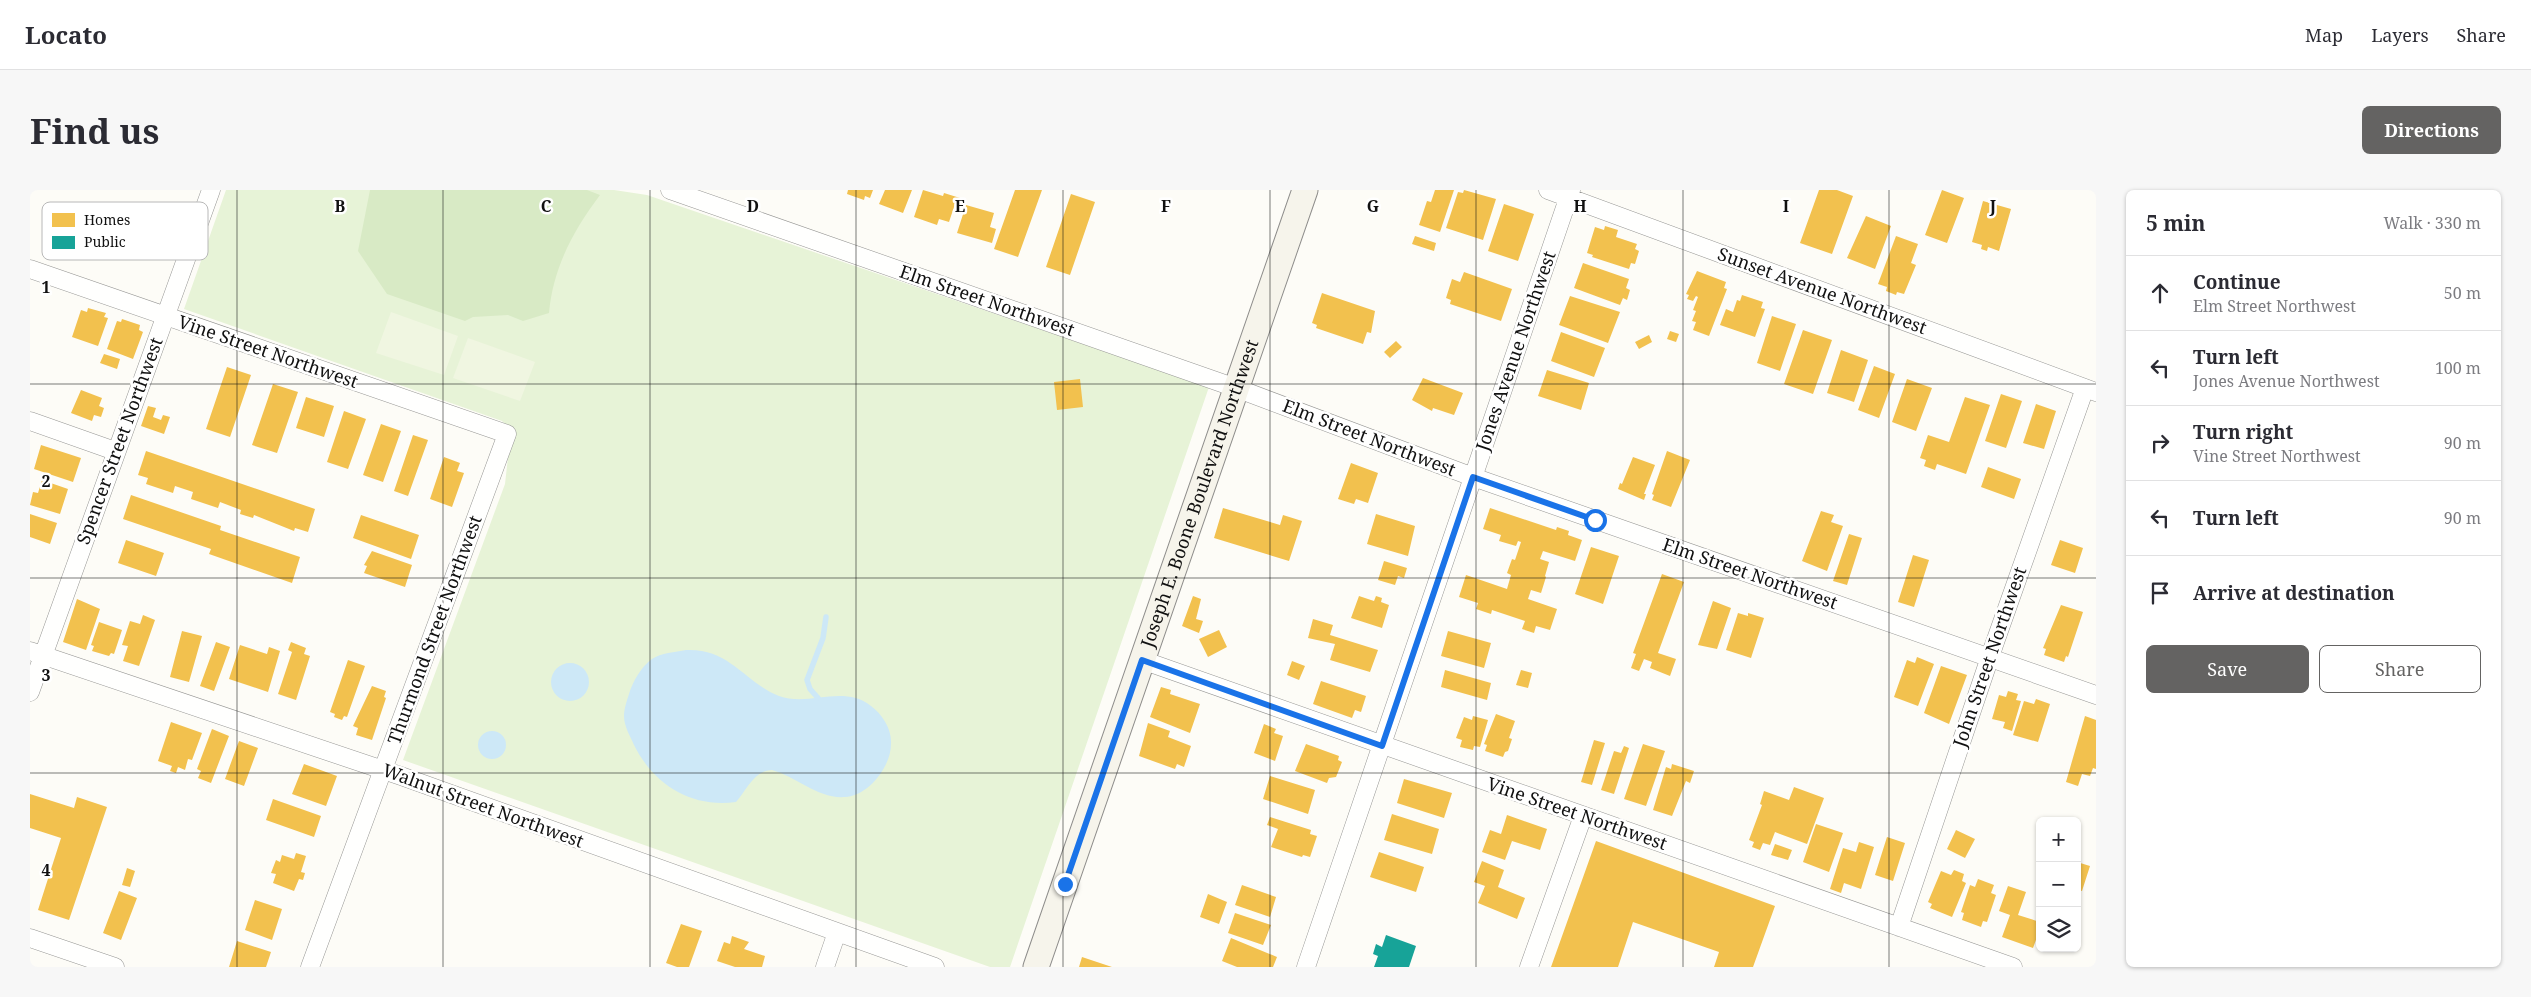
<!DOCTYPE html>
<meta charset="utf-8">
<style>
body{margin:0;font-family:"Noto Serif",serif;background:#f7f7f7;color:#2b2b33}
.controls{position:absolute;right:15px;bottom:15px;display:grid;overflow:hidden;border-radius:8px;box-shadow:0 1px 4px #0004}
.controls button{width:45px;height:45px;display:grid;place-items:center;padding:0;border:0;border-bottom:1px solid #e1e1e2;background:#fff;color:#2b2b33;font:25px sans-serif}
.stop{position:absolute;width:15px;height:15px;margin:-11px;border:4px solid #1a73e8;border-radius:50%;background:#fff}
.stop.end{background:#1a73e8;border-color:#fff;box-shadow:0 1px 5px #0008}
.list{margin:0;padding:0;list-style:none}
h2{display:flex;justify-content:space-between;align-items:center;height:65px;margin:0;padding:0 20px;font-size:21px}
h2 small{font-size:16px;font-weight:400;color:#7c7c81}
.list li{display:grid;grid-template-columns:32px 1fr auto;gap:15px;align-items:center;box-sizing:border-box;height:75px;padding:0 20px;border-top:1px solid #e1e1e2}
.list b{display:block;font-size:19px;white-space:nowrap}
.list p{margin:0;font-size:16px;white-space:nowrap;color:#7c7c81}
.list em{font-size:16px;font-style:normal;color:#7c7c81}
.actions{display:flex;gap:10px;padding:15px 20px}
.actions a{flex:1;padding:11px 0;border:1px solid #646362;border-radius:8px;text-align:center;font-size:18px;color:#646362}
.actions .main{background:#646362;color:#fff}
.icon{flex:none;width:28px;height:28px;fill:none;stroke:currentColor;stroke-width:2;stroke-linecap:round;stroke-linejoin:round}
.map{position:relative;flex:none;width:2066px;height:777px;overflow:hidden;border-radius:8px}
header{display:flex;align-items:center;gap:30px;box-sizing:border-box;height:70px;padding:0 25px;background:#fff;border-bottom:1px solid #e1e1e2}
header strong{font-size:24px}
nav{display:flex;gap:28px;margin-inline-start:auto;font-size:18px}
.intro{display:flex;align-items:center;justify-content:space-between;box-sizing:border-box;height:120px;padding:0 30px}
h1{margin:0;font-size:35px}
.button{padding:12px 22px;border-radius:8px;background:#646362;color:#fff;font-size:18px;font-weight:700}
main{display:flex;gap:30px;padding:0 30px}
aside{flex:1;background:#fff;border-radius:8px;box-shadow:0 1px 4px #0004}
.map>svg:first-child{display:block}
.green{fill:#e7f3d7}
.forest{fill:#d8eac5}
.pitch{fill:#f0f6e1}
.water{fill:#cde8f7}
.homes{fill:#f2c14e}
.public{fill:#17a398}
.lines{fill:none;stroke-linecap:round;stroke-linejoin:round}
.stream{stroke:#cde8f7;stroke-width:5.5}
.minor-casing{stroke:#979795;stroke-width:19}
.secondary-casing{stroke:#8e8d8b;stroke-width:27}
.minor{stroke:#fffffe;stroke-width:18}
.secondary{stroke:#f6f4eb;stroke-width:25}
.route{stroke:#1a73e8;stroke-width:6}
.grid{fill:none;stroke:#111;stroke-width:1;stroke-opacity:0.55}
.labels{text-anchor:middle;stroke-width:5;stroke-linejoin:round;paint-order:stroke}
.street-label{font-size:18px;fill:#111;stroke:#fff}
.key{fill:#fff;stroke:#b8b8b8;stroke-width:1}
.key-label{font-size:14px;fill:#111}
.grid-label{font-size:16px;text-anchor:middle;font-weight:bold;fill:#111;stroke:#fff;stroke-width:5;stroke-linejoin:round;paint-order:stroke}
</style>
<header>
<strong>Locato</strong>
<nav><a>Map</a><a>Layers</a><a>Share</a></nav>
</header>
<div class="intro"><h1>Find us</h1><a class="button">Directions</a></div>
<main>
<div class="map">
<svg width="2066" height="777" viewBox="0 0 2066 777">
<rect width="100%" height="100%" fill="#fdfcf7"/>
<path class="green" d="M196,0H584L617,5L1179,197L980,777H960L373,570L475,294L481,240L472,231L154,119Z"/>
<path class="forest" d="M340,0H557L570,5C543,41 523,78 519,123L493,131L478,125L443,127L435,131L357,104L328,61Z"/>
<path class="pitch" d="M361,122L428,146L414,185L346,163Z
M438,148L505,172L490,211L423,188Z"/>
<path class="water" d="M656,460C700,458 714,492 749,506C779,517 813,494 841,516C852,524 862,539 861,554C861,577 838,606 815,607C788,609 767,587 742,580C723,581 717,600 706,612C661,618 624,595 604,555C600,546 594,536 594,526C594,519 597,510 599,504C603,491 611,477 622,469C631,463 645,462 656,460Z
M521 492a19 19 0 1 1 38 0a19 19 0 1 1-38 0Z
M448 555a14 14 0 1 1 28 0a14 14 0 1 1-28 0Z"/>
<path class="homes" d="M818,0H843L840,8L835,6L834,10L817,4Z
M855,0H882L873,23L849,14Z
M893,0L913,6L914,3L930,8L928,15L925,14L919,32L909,29L907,35L884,27Z
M985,0H1012L988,67L964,59Z
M1405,0H1424L1410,42L1389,35L1397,11L1401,12Z
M1434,0L1466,9L1453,50L1416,38L1428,2L1433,3Z
M1789,0H1807L1823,6L1802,64L1770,53Z
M1912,0L1934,8L1917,53L1895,45Z
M1041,4L1065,12L1040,85L1016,77Z
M1953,11L1981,19L1969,61L1958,57L1957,61L1951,59L1952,55L1942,52Z
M1474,14L1504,24L1488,71L1458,61Z
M936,15L964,23L960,37L966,39L962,53L927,43Z
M1836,26L1861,36L1845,79L1817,68Z
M1575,36L1588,40L1586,47L1607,54L1605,59L1609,61L1605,74L1601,73L1599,79L1562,67L1563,65L1557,63L1565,37L1574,40Z
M1385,46L1406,53L1404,61L1382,54Z
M1866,46L1888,54L1881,73L1886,75L1874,104L1867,102L1866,105L1856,101L1857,97L1848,94Z
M1553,73L1599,89L1596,98L1600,100L1597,110L1593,108L1590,115L1544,98Z
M1667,81L1696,92L1694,98L1697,99L1679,146L1663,140L1666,132L1662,131L1666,121L1663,120L1668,107L1666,106L1663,111L1657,109L1659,105L1656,104Z
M1434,82L1482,99L1471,131L1420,114L1421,110L1416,108L1422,89L1430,92Z
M1292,103L1345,121L1341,143L1337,142L1333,154L1286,138L1287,135L1282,133Z
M1712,105L1733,112L1731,118L1735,119L1725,147L1690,135L1696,119L1703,122L1707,110L1710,111Z
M1540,106L1590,122L1578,153L1529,135Z
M58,118L76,123L74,127L78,128L68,156L42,147L51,120L57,122Z
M1742,126L1766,134L1750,181L1727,173Z
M92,129L110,135L109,140L113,142L103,169L77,159L87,131L91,132Z
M1773,140L1802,150L1783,204L1754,194Z
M1640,141L1649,144L1646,152L1637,149Z
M1531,142L1575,158L1564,187L1521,171Z
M1619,145L1622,152L1609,159L1605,152Z
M1366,151L1372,157L1360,168L1354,162Z
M1811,160L1838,170L1824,212L1797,203Z
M74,164L90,169L87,179L70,173Z
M1844,176L1865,184L1849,228L1828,220Z
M197,177L221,185L200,247L176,239Z
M1517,180L1559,193L1551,220L1508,206Z
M1393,188L1433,203L1424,225L1403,218L1402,221L1382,210Z
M1050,189L1053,217L1027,220L1024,192Z
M1877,189L1902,198L1886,241L1862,232Z
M243,194L268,202L247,263L222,255Z
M51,200L72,208L69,216L74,218L71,227L64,225L62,231L41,223Z
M1971,204L1992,211L1976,258L1955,251Z
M276,207L304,216L294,247L266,238Z
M1935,207L1960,215L1936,284L1907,274L1905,280L1894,276L1896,270L1890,268L1898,245L1919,252Z
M2006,214L2026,221L2014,259L1993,253Z
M118,216L126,218L123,227L131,230L133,225L140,227L134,244L111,236Z
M314,221L336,229L318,279L297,272Z
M351,234L371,241L353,292L333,285Z
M383,245L398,250L378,306L364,301Z
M11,255L51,268L43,292L4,279Z
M116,261L285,319L278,342L265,338L264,341L224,325L223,328L210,324L211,320L190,312L188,318L161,309L163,302L145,296L143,303L116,294L118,288L108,285Z
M1637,261L1660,270L1641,317L1622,310L1624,305L1622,304Z
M414,267L430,273L427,281L434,283L422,317L400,309Z
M1603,267L1625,275L1614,304H1616L1614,310L1588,299L1590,293L1592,294Z
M1321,273L1348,283L1338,313L1326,309L1324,314L1308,309Z
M1958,277L1991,289L1984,309L1951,297Z
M12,290L38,299L30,324L0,315L3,302L8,303Z
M101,305L191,336L190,340L270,367L262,393L179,364L181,359L93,329Z
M1193,318L1250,335L1253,325L1272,331L1259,371L1184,348Z
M1460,318L1526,340L1527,337L1539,341L1538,345L1552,350L1545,371L1513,361L1510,369L1519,372L1515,386L1516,387L1511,403L1501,400L1498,409L1527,419L1520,440L1506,436L1504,443L1492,439L1495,431L1462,420L1461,424L1446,419L1448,413L1429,407L1436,385L1477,399L1481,385L1477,383L1482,369L1485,370L1491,352L1488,351L1486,356L1469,351L1471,345L1453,339Z
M1791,321L1804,325L1801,332L1813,336L1797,381L1772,371Z
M0,324L27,333L20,354L0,347Z
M1346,324L1385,336L1378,366L1337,354Z
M331,325L389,345L381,369L323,348Z
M1819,344L1832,348L1817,395L1803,391Z
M96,350L134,363L126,386L88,373Z
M2030,350L2053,358L2045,383L2021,375Z
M1561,357L1589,366L1573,414L1545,404Z
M342,361L382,375L375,397L334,383L337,376L334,375Z
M1883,365L1899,370L1884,417L1868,412Z
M1354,371L1377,378L1374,388L1368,386L1365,395L1348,390Z
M1632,384L1654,392L1628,463L1646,469L1640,486L1620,478L1622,472L1614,469L1609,481L1601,478L1606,464L1603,463Z
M1163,406L1171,409L1166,429L1173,431L1169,443L1152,436Z
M1329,406L1344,411L1346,406L1352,408L1351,412L1359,415L1352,438L1321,428Z
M47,409L70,419L56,460L33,452Z
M1683,411L1701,418L1687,459L1668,455Z
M2031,415L2053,422L2038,467L2036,466L2034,472L2014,465L2016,459L2013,458Z
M1708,423L1718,426V423L1734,428L1721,468L1696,460Z
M113,425L125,430L109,476L93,471L98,456L92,455L100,431L110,434Z
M1283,429L1303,435L1300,445L1348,460L1340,482L1300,470L1305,454L1278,448Z
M69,432L92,440L84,464L81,463L79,466L62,461L64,456L61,455Z
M1189,440L1197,457L1178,467L1169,449Z
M152,441L172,446L159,492L140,487Z
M1418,441L1461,453L1454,478L1411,466Z
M186,452L200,457L184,501L170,496Z
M261,452L276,458L274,464L280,466L266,510L248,504L262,462L258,460Z
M210,455L237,464L239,457L250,461L238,502L199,489Z
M1887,467L1904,474L1888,516L1864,507L1877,470L1885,473Z
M318,470L335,476L317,527L314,526L312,530L304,527L305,524L300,522Z
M1262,471L1275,476L1269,490L1257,485Z
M1911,476L1937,485L1919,534L1894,523Z
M1415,480L1461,493L1457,510L1411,497Z
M1491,480L1502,483L1498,498L1486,495Z
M1291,491L1336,506L1331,522L1325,520L1322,528L1283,514Z
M342,496L356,501L354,507L356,508L342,550L326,545L328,538L323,536Z
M1131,497L1141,500L1140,504L1170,514L1160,543L1120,527Z
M1978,501L1988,504L1986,510L1991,511L1982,541L1973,538L1975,532L1962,529L1969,505L1976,507Z
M2006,509L2020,514L2008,552L1983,545L1994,511L2004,514Z
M1466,524L1485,531L1479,548L1482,549L1478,561L1475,562L1473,567L1455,561L1457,555L1454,554Z
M1443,526L1458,530L1450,557L1444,556L1443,560L1430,557L1432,550L1426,548L1434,527L1442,530Z
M2055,526L2066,530V579L2063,578L2060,586L2052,584L2048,596L2036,592Z
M141,532L172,543L162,570L158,569L155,580L148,577L146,583L140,581L142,576L128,571Z
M1118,533L1140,541L1138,547L1161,556L1154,577L1147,574L1145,579L1109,566Z
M1234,534L1246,539L1244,543L1253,546L1245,571L1224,563Z
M182,539L199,546L181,593L168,588L171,581L167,579Z
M1564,550L1575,553L1562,595L1551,592Z
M209,551L228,558L214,596L195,589Z
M1276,554L1309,566L1308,570L1312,572L1306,587L1299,588L1297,593L1265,581Z
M1613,554L1635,561L1616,616L1594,609Z
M1594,556L1599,558L1584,604L1571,600L1584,561L1591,563Z
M274,574L307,586L296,616L262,604Z
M1642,574L1664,581L1660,593L1656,591L1642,626L1623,620L1636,577L1641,579Z
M1240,586L1285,600L1278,624L1233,609Z
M1374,589L1422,603L1414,628L1367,613Z
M1764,597L1794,608L1777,654L1745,642L1740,655L1733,653L1730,660L1722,657L1724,652L1719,650L1732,615L1730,614L1734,601L1759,610Z
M0,604L44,618L47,607L77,617L39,730L8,720L31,648L0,638Z
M243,609L291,626L284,647L236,630Z
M1362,624L1409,639L1402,664L1354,650Z
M1477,625L1517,639L1510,660L1482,651L1475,670L1452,662L1460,640L1471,644Z
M1240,627L1281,640L1280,644L1287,646L1280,667L1273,665L1272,667L1241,657L1248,639L1237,635Z
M1786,634L1813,643L1799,682L1773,672Z
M1926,640L1945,649L1935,668L1917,659Z
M1857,647L1875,653L1863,691L1845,685Z
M1566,651L1745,716L1723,777H1684L1689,762L1603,732L1588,777H1521Z
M1829,652L1844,657L1831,699L1814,693L1811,703L1800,699L1813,658L1826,662Z
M1745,654L1762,660L1758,670L1741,665Z
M1349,662L1394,677L1386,702L1340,687Z
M266,663L276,666L271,682L275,683L273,690L269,689L264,701L243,693L246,684L241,683L246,670L250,672L252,665L264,669Z
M1452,671L1474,680L1468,697L1495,708L1487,729L1448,713L1455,696L1444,692Z
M2047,672L2060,676L2052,701L2047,700Z
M97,678L105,681L100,697L92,695Z
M1924,680L1934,684L1932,691L1936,693L1922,727L1900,718L1902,714L1898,712L1911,681L1921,685Z
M1948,689L1964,695L1961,703L1966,705L1957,732L1953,731L1951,737L1932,730L1934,723L1931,722L1940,695L1945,697Z
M1212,695L1246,707L1240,727L1205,715Z
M1978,696L1996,702L1988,725L2010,732V739L2003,758L1972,747L1980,725L1969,721Z
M89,701L107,708L91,750L73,743Z
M1178,704L1197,712L1189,734L1170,727Z
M225,710L252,719L242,750L215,740Z
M1205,723L1241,735L1233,755L1198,743Z
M651,734L672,741L659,777H647L636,773Z
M702,746L719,752L714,759L735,766L732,777H705L687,771L694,752L700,754Z
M1201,748L1247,767L1243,777H1207L1192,771Z
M207,751L241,762L236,777H199Z
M1052,767L1082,777H1049Z"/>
<path class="public" d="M1356,745L1386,756L1379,777H1344L1348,766L1343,764L1346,754L1352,757Z"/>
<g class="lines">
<path class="stream" d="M788,508L780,499L777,490L793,448L796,427"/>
<defs>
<path id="minor" d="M640,0L1206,198L1443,287L2066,505
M1518,0L2066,202
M0,79L477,244L280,777
M0,231L85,261
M0,461L371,586L905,777
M1112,470L1983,777
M0,502L181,0
M1869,737L1964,455L2055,198
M0,748L85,777
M795,777L807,742
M1276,777L1541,0
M1499,777L1553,626"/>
<g id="secondary">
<path id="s1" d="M1006,777L1275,0"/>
</g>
</defs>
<use href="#minor" class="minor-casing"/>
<use href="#secondary" class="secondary-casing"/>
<use href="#minor" class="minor"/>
<use href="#secondary" class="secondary"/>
</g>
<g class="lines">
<path class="route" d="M1035,694L1112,470L1352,556L1443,287L1565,330"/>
</g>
<path class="grid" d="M207,0V777M413,0V777M620,0V777M826,0V777M1033,0V777M1240,0V777M1446,0V777M1653,0V777M1859,0V777M0,194H2066M0,388H2066M0,583H2066"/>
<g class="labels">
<g class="street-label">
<text transform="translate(1792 101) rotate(20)" y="6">Sunset Avenue Northwest</text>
<text transform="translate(957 111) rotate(19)" y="6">Elm Street Northwest</text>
<text transform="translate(1486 161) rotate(-71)" y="6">Jones Avenue Northwest</text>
<text transform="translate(238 162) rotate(19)" y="6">Vine Street Northwest</text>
<text transform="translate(1339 248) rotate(21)" y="6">Elm Street Northwest</text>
<text transform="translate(90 251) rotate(-70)" y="6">Spencer Street Northwest</text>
<text dy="6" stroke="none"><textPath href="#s1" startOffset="501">Joseph E. Boone Boulevard Northwest</textPath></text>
<text transform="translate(1720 384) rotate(19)" y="6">Elm Street Northwest</text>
<text transform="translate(405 440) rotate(-70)" y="6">Thurmond Street Northwest</text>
<text transform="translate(1960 467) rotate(-71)" y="6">John Street Northwest</text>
<text transform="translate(453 616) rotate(20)" y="6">Walnut Street Northwest</text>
<text transform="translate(1547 624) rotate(19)" y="6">Vine Street Northwest</text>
</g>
</g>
<rect x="12" y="12" width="166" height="58" rx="8" class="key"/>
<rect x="22" y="23" width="23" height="14" fill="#f2c14e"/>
<rect x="22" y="46" width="23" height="13" fill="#17a398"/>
<g class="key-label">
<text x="54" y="35">Homes</text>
<text x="54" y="57">Public</text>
</g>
<g class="grid-label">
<text x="310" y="22">B</text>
<text x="516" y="22">C</text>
<text x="723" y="22">D</text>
<text x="930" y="22">E</text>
<text x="1136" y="22">F</text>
<text x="1343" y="22">G</text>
<text x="1550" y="22">H</text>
<text x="1756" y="22">I</text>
<text x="1963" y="22">J</text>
<text x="16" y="103">1</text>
<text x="16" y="297">2</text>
<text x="16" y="491">3</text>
<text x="16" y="686">4</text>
</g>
</svg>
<div class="controls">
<button>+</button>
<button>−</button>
<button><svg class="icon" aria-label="layers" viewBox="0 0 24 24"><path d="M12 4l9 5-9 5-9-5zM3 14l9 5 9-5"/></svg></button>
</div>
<div class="stop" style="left:1565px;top:330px"></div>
<div class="stop end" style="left:1035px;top:694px"></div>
</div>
<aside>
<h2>5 min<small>Walk · 330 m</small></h2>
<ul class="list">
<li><svg class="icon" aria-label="ahead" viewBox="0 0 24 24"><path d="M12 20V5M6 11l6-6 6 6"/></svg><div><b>Continue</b><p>Elm Street Northwest</p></div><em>50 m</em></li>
<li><svg class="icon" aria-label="left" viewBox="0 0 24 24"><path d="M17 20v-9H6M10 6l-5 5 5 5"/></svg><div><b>Turn left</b><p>Jones Avenue Northwest</p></div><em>100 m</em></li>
<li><svg class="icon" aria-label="right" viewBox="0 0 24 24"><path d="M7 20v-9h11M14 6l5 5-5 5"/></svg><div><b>Turn right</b><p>Vine Street Northwest</p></div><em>90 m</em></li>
<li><svg class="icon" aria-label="left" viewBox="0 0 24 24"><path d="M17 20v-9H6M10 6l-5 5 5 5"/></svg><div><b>Turn left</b></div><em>90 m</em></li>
<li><svg class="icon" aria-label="arrive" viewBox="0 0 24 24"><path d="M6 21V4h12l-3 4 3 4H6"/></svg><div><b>Arrive at destination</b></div></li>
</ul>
<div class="actions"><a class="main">Save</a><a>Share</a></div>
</aside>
</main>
